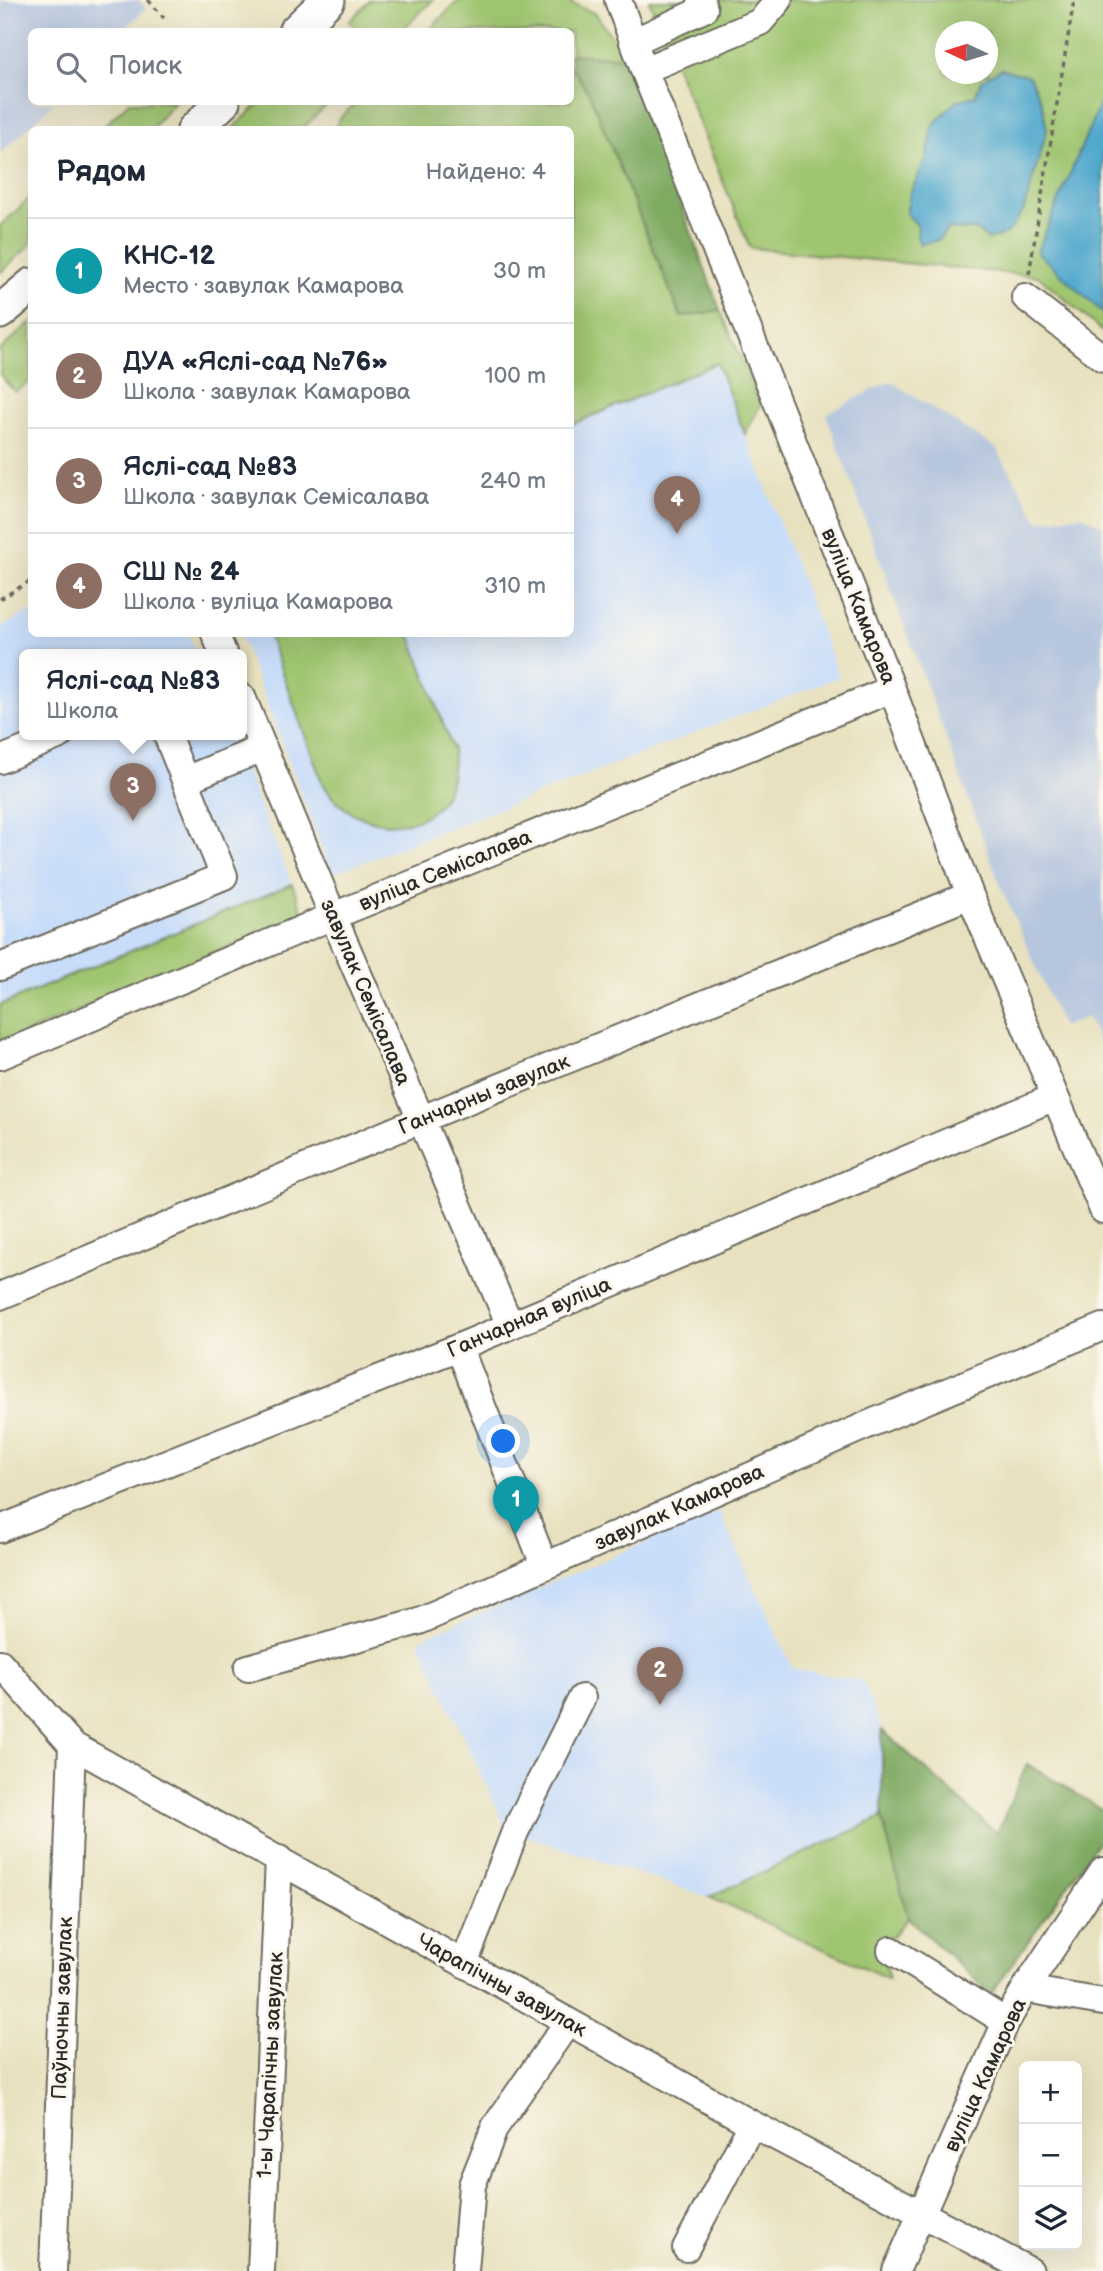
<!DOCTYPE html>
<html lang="ru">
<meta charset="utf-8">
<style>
body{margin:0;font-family:"Balsamiq Sans",sans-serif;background:#f2f2f3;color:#1f2937}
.controls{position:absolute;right:21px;bottom:21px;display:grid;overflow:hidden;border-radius:10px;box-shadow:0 7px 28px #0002}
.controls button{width:63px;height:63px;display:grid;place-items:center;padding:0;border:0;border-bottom:2px solid #e0e1e3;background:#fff;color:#1f2937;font:35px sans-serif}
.compass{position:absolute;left:935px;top:21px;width:63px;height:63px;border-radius:50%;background:#fff;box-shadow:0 7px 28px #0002;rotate:274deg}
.you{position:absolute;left:504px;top:1442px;width:24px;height:24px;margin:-18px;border:5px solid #fff;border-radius:50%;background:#1a73e8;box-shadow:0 0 0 10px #1a73e833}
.badge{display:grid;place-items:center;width:46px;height:46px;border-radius:50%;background:#111827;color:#fff;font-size:23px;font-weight:700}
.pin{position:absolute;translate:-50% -58px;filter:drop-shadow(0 2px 4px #0008)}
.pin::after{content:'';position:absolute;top:37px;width:24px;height:21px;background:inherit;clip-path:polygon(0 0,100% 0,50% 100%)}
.popup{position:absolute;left:19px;top:649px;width:228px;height:91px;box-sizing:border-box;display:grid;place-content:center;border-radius:10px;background:#fff;filter:drop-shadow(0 2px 5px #0005);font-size:23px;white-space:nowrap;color:#747a83}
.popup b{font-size:26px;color:#1f2937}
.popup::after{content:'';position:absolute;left:50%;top:100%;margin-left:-14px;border:14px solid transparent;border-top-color:#fff}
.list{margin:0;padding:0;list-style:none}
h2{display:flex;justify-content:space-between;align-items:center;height:91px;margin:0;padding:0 28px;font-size:30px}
h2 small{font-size:23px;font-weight:400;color:#747a83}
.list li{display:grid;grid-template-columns:46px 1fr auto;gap:21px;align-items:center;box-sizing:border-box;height:105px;padding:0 28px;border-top:2px solid #e0e1e3}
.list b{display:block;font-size:26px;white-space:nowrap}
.list p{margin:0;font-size:23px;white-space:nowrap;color:#747a83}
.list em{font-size:23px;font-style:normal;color:#747a83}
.icon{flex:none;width:38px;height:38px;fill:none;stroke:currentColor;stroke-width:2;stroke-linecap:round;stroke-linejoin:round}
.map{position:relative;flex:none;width:1103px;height:2271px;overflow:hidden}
.search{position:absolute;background:#fff;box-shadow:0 7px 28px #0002;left:28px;top:28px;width:546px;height:77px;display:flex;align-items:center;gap:18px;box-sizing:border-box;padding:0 24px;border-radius:10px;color:#747a83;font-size:26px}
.panel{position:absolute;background:#fff;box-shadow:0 7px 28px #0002;left:28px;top:126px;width:546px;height:511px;border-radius:10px}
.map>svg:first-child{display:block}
.built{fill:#c8ddf9}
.industrial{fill:#b6c6de}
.green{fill:#9fc56f;stroke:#65784d;stroke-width:2;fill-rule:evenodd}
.forest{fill:#7faa62;stroke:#556a46;stroke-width:2}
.water{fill:#51a8cd;stroke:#3e6a7c;stroke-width:2}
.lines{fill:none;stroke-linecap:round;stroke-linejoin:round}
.minor-casing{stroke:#6d6b5f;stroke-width:30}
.major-casing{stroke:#6d6b5f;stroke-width:37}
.path{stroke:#6d6b5f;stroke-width:3.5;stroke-dasharray:5 5;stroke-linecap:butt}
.minor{stroke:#fff;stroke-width:26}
.major{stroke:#fff;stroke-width:33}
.labels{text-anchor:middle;stroke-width:6;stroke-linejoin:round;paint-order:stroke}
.street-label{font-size:21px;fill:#2b2b2b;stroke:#fbf7ec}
</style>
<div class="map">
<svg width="1103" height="2271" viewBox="0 0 1103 2271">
<rect width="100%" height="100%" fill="#fbf7ec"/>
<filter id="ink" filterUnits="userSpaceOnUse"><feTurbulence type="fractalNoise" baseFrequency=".0143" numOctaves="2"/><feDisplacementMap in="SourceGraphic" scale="14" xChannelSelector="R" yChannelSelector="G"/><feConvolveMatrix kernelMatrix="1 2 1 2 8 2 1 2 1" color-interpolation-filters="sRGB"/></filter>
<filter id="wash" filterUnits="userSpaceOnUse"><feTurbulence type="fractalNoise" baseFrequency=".00686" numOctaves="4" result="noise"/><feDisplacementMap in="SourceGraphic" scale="28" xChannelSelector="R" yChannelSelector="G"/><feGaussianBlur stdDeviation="1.57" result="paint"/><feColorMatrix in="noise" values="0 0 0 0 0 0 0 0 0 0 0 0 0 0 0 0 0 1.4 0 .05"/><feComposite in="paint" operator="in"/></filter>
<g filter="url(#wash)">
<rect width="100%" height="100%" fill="#e8e1bf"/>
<path class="built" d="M718,363L839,677L332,874L240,634H570L571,425Z
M31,610L32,634H188L197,655H24V735H231L292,884L0,1005V628Z
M719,1511L793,1669L863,1681L882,1730V1817L709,1897L507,1830L418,1640Z"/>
<path class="industrial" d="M0,0H139L146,8L123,31L32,32V102H55L0,154Z
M890,381L997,449L1038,521L1082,515L1103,526V1050L1087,1017L1062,1027L1001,887L826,414Z"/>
<path class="green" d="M370,0H433L401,31H359L349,22Z
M459,0H564L596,14L626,58L571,54L570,32H427Z
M649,0H1103V332L1038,276L750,248ZM946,32H988V74H946Z
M571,66L590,95L681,317L720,310L761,404L745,434L717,363L571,425L570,130H336L339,119L357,102H570Z
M129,102H175L151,129H101Z
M261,102H330L302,129H232Z
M31,197V244L0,273V226Z
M31,322V381L15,392L0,375V350Z
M268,634H410L453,750C453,767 452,788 441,802C415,835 367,827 338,803C331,798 327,789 322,782Z
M292,884L304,915L0,1044V1005Z
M882,1817L908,1918L881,1948L889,1979L709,1897Z"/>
<path class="forest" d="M570,54L626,58L720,310L681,317L590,95L571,66Z
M882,1730L997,1833L1027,1764L1103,1810V1835L991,1994L908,1918L882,1817Z"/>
<path class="water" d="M1001,69L1029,76L1042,103L1047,130L1024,209L1009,232L988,240L977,230L948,229L938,240L920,244L917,237L918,226L906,213L910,194L927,157L934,124L956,101L975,96L982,80Z
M1103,96V313L1037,252Z"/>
</g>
<g filter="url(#ink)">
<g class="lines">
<defs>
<path id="minor" d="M618,0L644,70L892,689L970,895L1103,1210
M633,42L704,9L701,0
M644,70L760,22L779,0
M1025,297L1103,358
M215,634L224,655
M242,697L333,916L510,1325
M167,735L185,780
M0,760L60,735
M0,967L224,876L185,780L263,748
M0,1056L333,916L892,689
M0,1296L422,1119L970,895
M459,1347L544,1565
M0,1529L459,1347L1055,1097
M0,1663L72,1745L752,2124L1030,2271
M248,1668L419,1621L874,1422L1103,1327
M891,1950L1006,2022
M464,1964L515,1832L582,1698
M1025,1989L1103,2002
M686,2248L752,2124
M53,2271L72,1745
M261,2271L279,1859
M465,2271L472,2185L495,2127L568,2022
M896,2271L1006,2022L1025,1989L1103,1871"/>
<path id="major" d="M295,32L328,0
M194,130L223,102
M0,312L32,285"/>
</defs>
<use href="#minor" class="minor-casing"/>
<use href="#major" class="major-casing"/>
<path class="path" d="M148,0L164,18
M1029,274L1074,0
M0,599L32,580"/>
<use href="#minor" class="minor"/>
<use href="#major" class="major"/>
</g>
</g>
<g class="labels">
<g class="street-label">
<text transform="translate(859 606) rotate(68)" y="7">вуліца Камарова</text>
<text transform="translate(445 870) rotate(-22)" y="7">вуліца Семісалава</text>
<text transform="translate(366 992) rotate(67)" y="7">завулак Семісалава</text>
<text transform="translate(484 1094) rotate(-22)" y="7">Ганчарны завулак</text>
<text transform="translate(529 1317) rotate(-23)" y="7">Ганчарная вуліца</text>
<text transform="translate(679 1507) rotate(-24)" y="7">завулак Камарова</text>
<text transform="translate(502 1985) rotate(29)" y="7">Чарапічны завулак</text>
<text transform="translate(62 2008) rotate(-88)" y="7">Паўночны завулак</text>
<text transform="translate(270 2065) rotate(-87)" y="7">1-ы Чарапічны завулак</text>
<text transform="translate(985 2075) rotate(-65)" y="7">вуліца Камарова</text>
</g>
</g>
</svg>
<div class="controls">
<button>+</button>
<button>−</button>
<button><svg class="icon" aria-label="layers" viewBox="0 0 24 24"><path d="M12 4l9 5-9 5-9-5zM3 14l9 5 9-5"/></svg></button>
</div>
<svg class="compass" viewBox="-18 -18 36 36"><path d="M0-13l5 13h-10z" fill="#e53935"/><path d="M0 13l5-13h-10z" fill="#747a83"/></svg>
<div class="you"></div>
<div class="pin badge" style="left:516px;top:1534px;background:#0f9aa8">1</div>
<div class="pin badge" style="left:660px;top:1705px;background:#8d6e63">2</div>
<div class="pin badge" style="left:133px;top:821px;background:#8d6e63">3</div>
<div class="popup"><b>Яслі-сад №83</b>Школа</div>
<div class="pin badge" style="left:677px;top:534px;background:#8d6e63">4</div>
<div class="search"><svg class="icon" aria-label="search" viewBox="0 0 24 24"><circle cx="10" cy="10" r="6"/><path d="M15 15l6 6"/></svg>Поиск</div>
<section class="panel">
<h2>Рядом<small>Найдено: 4</small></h2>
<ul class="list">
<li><span class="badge" style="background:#0f9aa8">1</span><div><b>КНС-12</b><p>Место · завулак Камарова</p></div><em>30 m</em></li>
<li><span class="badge" style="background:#8d6e63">2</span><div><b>ДУА «Яслі-сад №76»</b><p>Школа · завулак Камарова</p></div><em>100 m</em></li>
<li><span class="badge" style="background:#8d6e63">3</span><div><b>Яслі-сад №83</b><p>Школа · завулак Семісалава</p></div><em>240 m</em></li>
<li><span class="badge" style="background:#8d6e63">4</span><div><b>СШ № 24</b><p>Школа · вуліца Камарова</p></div><em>310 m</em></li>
</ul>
</section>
</div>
